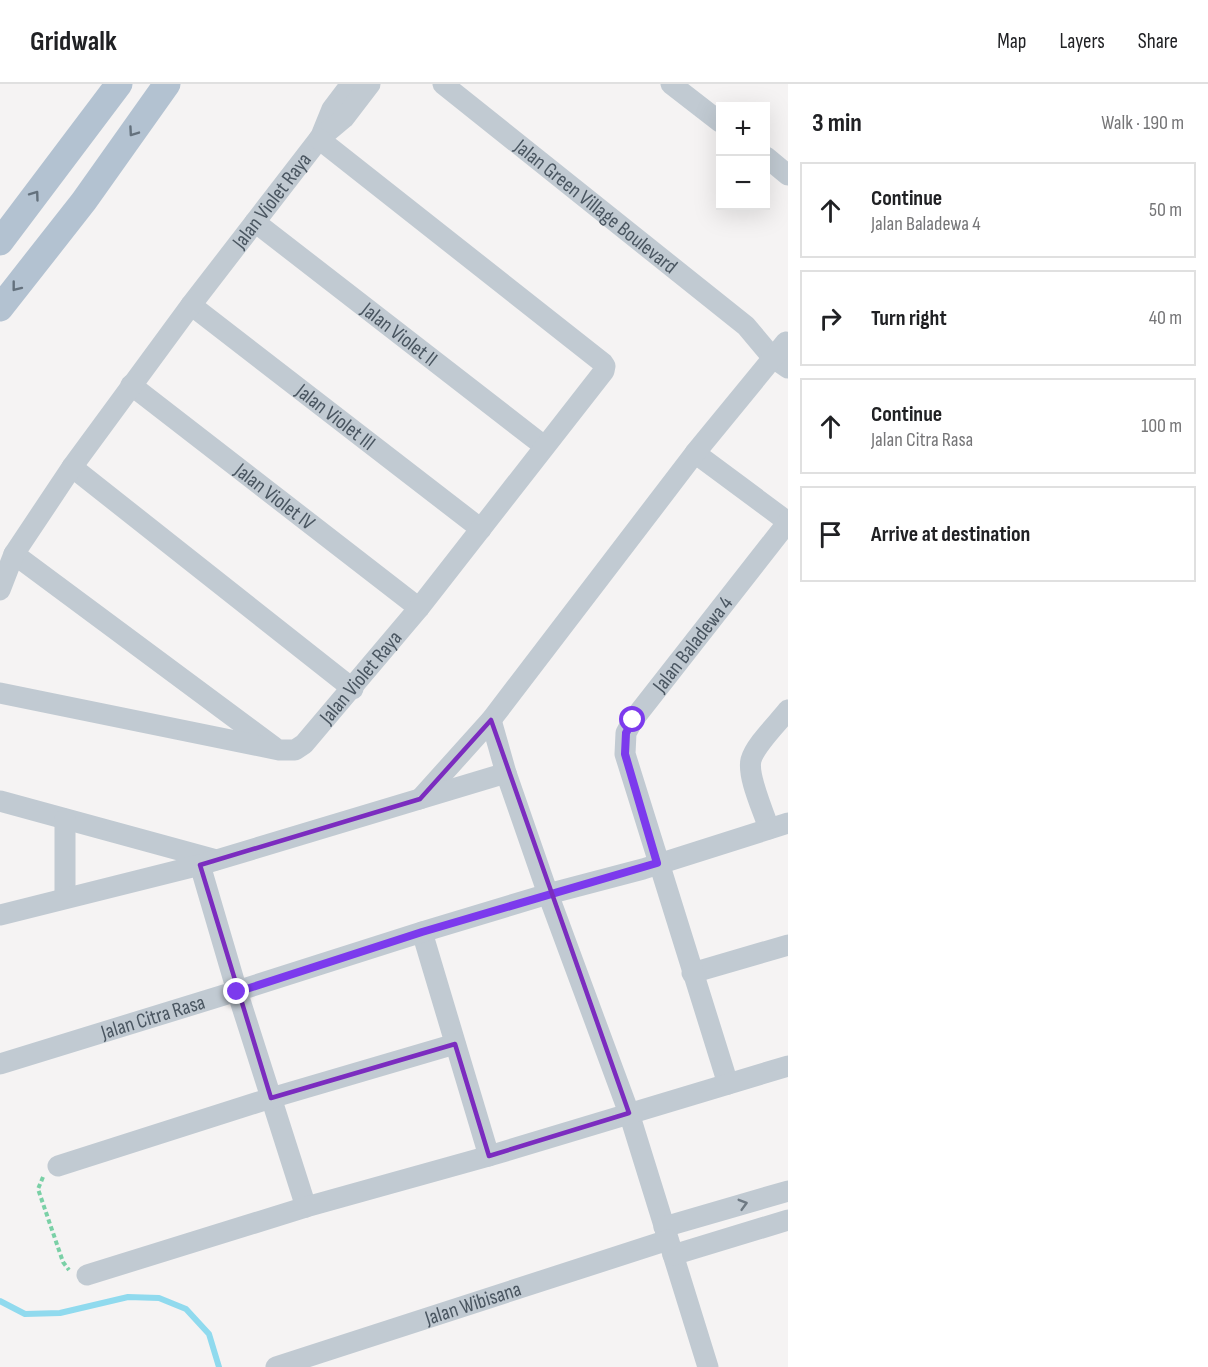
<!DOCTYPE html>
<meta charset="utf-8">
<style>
body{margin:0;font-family:"Sofia Sans Condensed",sans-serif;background:#f2f2f2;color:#202124}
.controls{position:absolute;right:18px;top:18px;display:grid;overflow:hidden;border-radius:0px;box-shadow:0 6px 24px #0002}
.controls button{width:54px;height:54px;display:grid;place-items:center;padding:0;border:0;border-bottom:2px solid #e0e0e0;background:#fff;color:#202124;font:30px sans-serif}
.stop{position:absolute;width:18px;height:18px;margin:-14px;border:4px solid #7c3aed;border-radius:50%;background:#fff}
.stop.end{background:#7c3aed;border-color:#fff;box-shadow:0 2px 6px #0008}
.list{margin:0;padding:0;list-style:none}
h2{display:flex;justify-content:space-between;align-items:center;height:78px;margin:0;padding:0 24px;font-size:26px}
h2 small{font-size:20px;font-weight:400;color:#757577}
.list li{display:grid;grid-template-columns:39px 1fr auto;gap:18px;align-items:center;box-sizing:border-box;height:96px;margin:0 12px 12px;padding:0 12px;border:2px solid #e0e0e0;border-radius:0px}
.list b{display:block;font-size:22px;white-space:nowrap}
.list p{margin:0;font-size:20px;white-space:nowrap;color:#757577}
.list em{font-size:20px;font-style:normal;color:#757577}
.icon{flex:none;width:33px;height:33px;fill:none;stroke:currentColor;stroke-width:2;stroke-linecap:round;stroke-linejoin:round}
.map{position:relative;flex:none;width:788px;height:1283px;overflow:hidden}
header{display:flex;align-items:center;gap:36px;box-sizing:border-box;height:84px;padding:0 30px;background:#fff;border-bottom:2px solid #e0e0e0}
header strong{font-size:28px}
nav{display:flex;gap:33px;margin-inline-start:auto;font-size:21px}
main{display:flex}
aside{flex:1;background:#fff}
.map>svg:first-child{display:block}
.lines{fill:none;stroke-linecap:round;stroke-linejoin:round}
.stream{stroke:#90daee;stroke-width:6}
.path{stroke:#7ad0a6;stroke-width:4;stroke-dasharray:4.5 3;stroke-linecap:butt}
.minor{stroke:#c1cad2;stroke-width:21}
.major{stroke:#b3c2d1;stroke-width:27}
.oneway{stroke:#64717d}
.oneway2{stroke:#6e7983}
.route{stroke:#7c3aed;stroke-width:8}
.marked{fill:none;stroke:#7b2cbf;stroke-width:4.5;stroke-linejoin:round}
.labels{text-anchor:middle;stroke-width:5;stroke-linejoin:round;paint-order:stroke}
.street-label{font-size:21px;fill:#4a5661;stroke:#fff}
</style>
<header>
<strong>Gridwalk</strong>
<nav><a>Map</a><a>Layers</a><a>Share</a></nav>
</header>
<main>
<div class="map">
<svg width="788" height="1283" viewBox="0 0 788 1283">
<rect width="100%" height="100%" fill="#f5f3f3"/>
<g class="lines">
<path class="stream" d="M0,1217L25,1230L60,1229L128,1213L159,1214L186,1225L209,1250L219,1283"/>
<path class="path" d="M43,1093L38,1105L63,1178L69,1186"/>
<g class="minor">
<path id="s1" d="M443,0L746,242L772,273L788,284"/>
<path d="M671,0L720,38"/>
<path d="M321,52L332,25L351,0"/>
<path d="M766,73L788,91"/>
<path id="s2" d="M255,138L544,362"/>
<path id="s3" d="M191,221L481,445"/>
<path id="s4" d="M131,301L419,524"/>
<path d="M695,369L788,438"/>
<path d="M72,383L353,605"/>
<path d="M14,470L274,663"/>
<path id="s5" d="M0,506L14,470L72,383L191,221L319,55L344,34L370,0"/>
<path id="s6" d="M0,609L279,666H295L304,660L419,524L604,287L605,282L603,279L319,55"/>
<path d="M491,636L506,689L548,810L629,1029L708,1283"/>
<path d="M420,715L491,636L695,369L786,258"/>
<path d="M0,717L216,776"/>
<path d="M65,735V814"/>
<path d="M769,745C764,728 747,693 751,676C755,661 778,639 788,626"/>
<path d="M200,781L237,907L306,1123"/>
<path d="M0,831L200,781L506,689"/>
<path d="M422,848L489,1072"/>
<path d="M692,889L788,861"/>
<path id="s7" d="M0,980L237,907L422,848L548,810L643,785L788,739"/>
<path id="s8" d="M728,1000L625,670L626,649L633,636L788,438"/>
<path d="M58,1082L271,1014L455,960"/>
<path d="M664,1143L788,1107"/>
<path d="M673,1171L788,1136"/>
<path d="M87,1191L306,1123L489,1072L788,982"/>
<path id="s9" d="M276,1283L668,1156"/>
</g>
<path class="major" d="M0,158L119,0
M0,224L84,117L167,0"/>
</g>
<defs><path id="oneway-chevron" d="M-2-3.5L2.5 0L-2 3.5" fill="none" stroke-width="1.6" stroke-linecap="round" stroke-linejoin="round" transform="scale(1.5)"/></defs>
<g class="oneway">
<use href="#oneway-chevron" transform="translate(133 48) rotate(125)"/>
<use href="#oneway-chevron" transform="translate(35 111) rotate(-54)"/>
<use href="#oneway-chevron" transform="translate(16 203) rotate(128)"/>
</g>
<use class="oneway2" href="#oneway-chevron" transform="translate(743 1120) rotate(-16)"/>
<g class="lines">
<path class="route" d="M237,908L422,848L657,779L625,670L626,649L633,636"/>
</g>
<path class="marked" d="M491,636L629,1029L489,1072L455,960L271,1014L200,781L420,715Z"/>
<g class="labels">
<g class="street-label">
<text dy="7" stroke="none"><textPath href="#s5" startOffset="476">Jalan Violet Raya</textPath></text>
<text dy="7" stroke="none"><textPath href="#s1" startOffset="196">Jalan Green Village Boulevard</textPath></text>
<text dy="7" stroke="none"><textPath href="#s2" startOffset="183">Jalan Violet II</textPath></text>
<text dy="7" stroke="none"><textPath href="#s3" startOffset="183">Jalan Violet III</textPath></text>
<text dy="7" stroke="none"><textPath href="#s4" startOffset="182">Jalan Violet IV</textPath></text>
<text dy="7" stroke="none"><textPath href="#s8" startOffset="478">Jalan Baladewa 4</textPath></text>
<text dy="7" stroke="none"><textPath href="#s6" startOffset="399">Jalan Violet Raya</textPath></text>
<text dy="7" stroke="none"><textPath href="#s7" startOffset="160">Jalan Citra Rasa</textPath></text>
<text dy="7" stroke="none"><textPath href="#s9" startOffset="207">Jalan Wibisana</textPath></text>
</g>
</g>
</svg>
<div class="controls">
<button>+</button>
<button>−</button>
</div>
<div class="stop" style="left:633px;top:636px"></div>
<div class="stop end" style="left:237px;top:908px"></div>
</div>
<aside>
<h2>3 min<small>Walk · 190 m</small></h2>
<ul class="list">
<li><svg class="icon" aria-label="ahead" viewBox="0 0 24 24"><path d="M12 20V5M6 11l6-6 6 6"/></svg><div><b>Continue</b><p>Jalan Baladewa 4</p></div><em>50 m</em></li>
<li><svg class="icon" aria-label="right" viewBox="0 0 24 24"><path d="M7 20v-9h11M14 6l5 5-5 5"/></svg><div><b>Turn right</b></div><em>40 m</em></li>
<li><svg class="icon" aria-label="ahead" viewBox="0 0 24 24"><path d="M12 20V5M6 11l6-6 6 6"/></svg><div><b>Continue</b><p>Jalan Citra Rasa</p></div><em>100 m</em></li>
<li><svg class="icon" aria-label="arrive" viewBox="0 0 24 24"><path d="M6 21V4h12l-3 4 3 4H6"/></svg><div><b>Arrive at destination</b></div></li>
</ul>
</aside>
</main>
